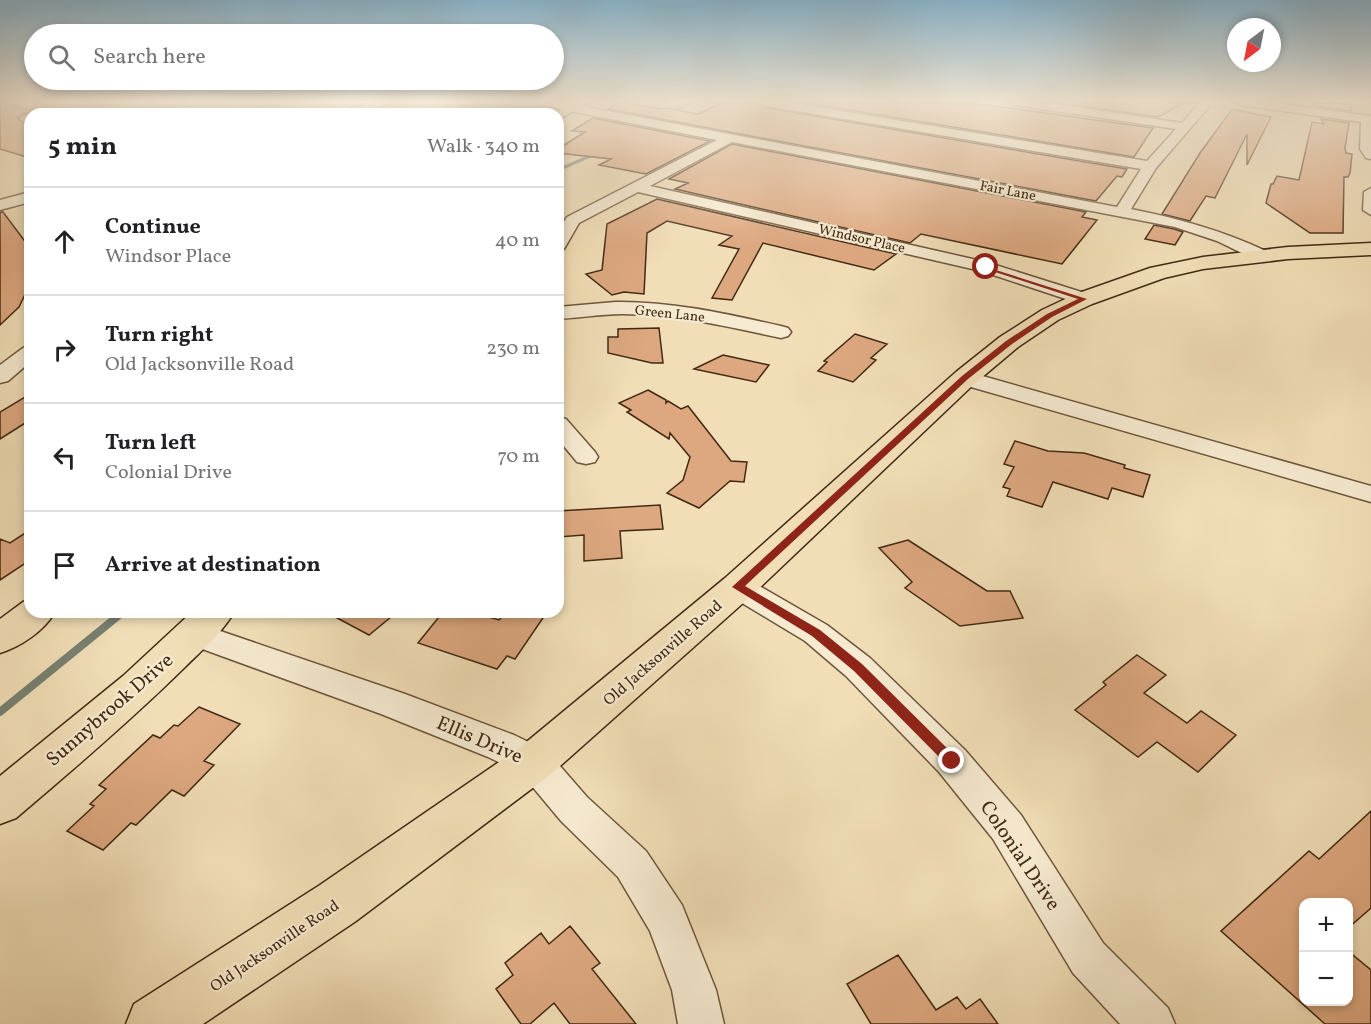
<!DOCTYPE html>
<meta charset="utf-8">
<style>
body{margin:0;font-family:Vollkorn,serif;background:#f2f2f2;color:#202124}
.controls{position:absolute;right:18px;bottom:18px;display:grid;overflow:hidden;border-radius:12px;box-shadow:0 3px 9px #0003}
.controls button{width:54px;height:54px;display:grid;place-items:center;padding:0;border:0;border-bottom:2px solid #e0e0e0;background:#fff;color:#202124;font:30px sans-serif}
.compass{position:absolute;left:1227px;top:18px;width:54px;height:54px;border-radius:50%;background:#fff;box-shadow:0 3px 9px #0003;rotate:212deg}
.stop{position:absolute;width:18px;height:18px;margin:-14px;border:4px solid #8f2418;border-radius:50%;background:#fff}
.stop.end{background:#8f2418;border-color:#fff;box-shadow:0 2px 6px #0008}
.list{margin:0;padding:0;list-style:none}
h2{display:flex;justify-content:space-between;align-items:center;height:78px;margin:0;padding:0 24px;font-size:26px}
h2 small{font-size:20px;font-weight:400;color:#757577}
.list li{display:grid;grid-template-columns:39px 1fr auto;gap:18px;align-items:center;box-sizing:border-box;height:108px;padding:0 24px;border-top:2px solid #e0e0e0}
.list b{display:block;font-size:22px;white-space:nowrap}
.list p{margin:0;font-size:20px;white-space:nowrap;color:#757577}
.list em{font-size:20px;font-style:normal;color:#757577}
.icon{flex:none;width:33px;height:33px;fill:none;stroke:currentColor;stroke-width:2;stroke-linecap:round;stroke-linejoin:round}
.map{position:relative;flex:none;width:1371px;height:1024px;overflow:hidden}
.search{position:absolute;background:#fff;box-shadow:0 3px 9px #0003;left:24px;top:24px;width:540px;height:66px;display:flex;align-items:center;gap:15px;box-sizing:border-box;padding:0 21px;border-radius:33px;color:#757577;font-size:22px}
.panel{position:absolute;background:#fff;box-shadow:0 3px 9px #0003;left:24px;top:108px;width:540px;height:510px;border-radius:18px}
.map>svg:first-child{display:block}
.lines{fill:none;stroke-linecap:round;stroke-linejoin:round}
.stream-far1{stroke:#778171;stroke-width:3}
.stream{stroke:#778171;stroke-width:8}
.building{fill:#dda880;stroke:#422912;stroke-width:1.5}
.minor-casing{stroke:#6e563b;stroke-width:3}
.major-casing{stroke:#422912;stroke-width:3}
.minor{fill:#f6ead0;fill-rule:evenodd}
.major{fill:#f1deb7;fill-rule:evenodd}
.route{fill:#8f2418}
.labels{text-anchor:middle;stroke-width:4.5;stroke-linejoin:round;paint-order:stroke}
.far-street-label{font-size:14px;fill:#422912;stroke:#f6ead0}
.street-label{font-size:16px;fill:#422912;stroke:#f6ead0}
.near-street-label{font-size:20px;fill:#422912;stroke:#f6ead0}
</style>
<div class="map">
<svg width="1371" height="1024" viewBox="0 0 1371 1024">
<rect width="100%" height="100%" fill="#f1deb7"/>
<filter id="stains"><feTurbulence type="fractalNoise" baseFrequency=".00333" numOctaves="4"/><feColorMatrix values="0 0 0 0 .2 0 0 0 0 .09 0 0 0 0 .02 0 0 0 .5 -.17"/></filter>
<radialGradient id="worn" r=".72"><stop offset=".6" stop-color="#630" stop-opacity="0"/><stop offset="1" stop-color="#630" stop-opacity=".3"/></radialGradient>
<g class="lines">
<path class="stream-far1" d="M656,122L663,115L694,102
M558,170L597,153"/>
<path class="stream" d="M0,712L123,612"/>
</g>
<path class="building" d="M0,102L30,110V114L24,113L17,118L30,126V158L0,149Z
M619,102L661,109L666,108L698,114L724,102H754L762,107L1127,169L1122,177L1117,176L1096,201L608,109Z
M802,102L972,103L1153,128L1134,157Z
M1076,102H1186L1158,117L1074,105Z
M1314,103L1352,104L1351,111L1315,106Z
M1232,109L1271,117L1247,165V134L1215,198L1206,196L1190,221L1162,214L1200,153Z
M593,118L710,141L646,174L599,165L611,159L558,153V149L585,132L572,131Z
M1321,119L1349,123L1345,148L1346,153L1352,154L1350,173L1348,177H1344L1343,233H1310L1266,203L1271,184H1273L1277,176L1299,180L1312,122L1324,124Z
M732,144L1086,212L1082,217L1097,220L1062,264L921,234L910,243L675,189L688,183L669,179Z
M657,199L896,254L874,270L763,243L732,300L712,298L739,249L719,245L732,236L667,221L647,233L644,294L624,292L612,295L586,274L602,270L607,224Z
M0,212H3L30,248V284L19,307L0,325Z
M1154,225L1174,229L1183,232L1175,245L1145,239Z
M659,328L663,363H652L608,353V337H618V329Z
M855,334L887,344L871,358L876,360L853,382L818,371L827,362L824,361Z
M723,355L769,365L756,382L694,369Z
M648,390L666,400V403L668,401L681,409L688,406L731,461L747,462L744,482L730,481L699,508L667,493L683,480L690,457L670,433L669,439L627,412L631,410L619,403Z
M30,394V420L0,439V412Z
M1015,441L1048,451L1084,453L1125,465L1124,468L1150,475L1143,497L1112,488L1108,499L1053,482L1042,507L1007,496L1010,489L1003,487L1014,467L1004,464Z
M660,505L663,529L620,531L622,558L584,561V535L558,537V511Z
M30,530V560L0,580V539L10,543Z
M908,540L987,591H1010L1023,618L960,626L905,588L912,582L879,548Z
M326,612H397L369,635Z
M443,612H471L499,620L506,612H547L515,659L507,656L497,669L418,643Z
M1137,655L1166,675L1144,693L1187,723L1201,711L1236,735L1198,772L1157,742L1138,757L1075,710L1106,685L1103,682Z
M199,707L240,724L204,761L214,765L184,796L172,790L136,825L131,823L103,850L67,831L94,806L90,804L106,789L99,785L153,735L160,738L174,725L178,726Z
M1371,811V908L1348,928V903H1304V1002H1348V951L1371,970V1024H1325L1221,931L1309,851L1319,859Z
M570,926L600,963L592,969L636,1024H570L554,1003L530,1024H521L496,989L513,975L505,963L541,933L549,944Z
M898,955L936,1010L957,997L966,1009L980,999L998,1024H871L847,984Z"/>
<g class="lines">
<defs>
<path id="minor" d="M374,102H394L359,114H340L342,111Z
M533,102H560L1117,207L1141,169L762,105L756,102H786L1147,161L1176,129L1014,105L1008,102H1041L1182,123L1200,102H1213L1156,168L1131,209C1180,219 1221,230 1266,251L1269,255L1266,259H1254L1217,241L1175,227L732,142L650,186L986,262L1091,295L1093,299L1091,303L1084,305L981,271L638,192L579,223L564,249L558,250V231L567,217L717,140L539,105Z
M1234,102H1269L1371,116V159L1366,158L1360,149L1361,122L1240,105Z
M25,115L30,116V124L19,119Z
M1371,188V215L1363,210L1364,192Z
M30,192V202L0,210V200Z
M615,302C671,301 727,314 781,326L788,328L791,332L788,336L781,338C729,327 676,314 622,314C601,314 579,318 558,319V307Z
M30,346V362L8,381L0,383V365L23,348Z
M965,371L1371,486V502L957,383L954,378L957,373Z
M558,417L566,419L595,452L598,457L595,462L586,464L577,462L558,439Z
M738,577L749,580L827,625L870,658L965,750L1021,815L1103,943L1168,1008L1175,1024H1120L1073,973L993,839L939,772L846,676L805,641L727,594L723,587L727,580Z
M194,622L405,694L514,735L547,751L587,797L646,851L682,905L716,990L724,1024H678L672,990L650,931L618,877L561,821L521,773L488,757L381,714L183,642L178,634L183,626Z"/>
<path id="major" d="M572,102H590L558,120V114H552Z
M1371,243V255L1288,259L1203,269L1164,278L1092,304L1058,320L1018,347L974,384L751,596L550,775L356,921L203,1024H126L134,1004L320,885L518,749L725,578L956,372L1000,337L1042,310L1076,294L1150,268L1203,257L1288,247Z
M30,600V612H55C44,631 20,647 0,653V619L23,602Z
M192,612H234C222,633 202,650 185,667C131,720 74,769 16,818L0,824V776L123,676Z"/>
</defs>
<use href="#minor" class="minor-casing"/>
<use href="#major" class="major-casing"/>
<use href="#minor" class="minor"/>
<use href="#major" class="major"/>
</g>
<linearGradient id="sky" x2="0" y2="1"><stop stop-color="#89b7d2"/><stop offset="0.41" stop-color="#f9f0df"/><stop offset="1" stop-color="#f9f0df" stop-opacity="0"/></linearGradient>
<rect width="1371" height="246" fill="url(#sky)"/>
<path class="route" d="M983,266L1087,299L1052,317L1012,344L968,379L745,586L820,630L862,664L956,757L958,761L952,767L947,765L854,671L812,636L732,587L962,376L1006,341L1047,314L1078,299L983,268Z"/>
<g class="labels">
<g class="far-street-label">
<text transform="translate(1008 190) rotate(11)" y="5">Fair Lane</text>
<text transform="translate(862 238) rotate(13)" y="5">Windsor Place</text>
<text transform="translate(670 313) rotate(6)" y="5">Green Lane</text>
</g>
<g class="street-label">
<text transform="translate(662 652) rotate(-41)" y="6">Old Jacksonville Road</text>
<text transform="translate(274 945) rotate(-34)" y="6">Old Jacksonville Road</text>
</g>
<g class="near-street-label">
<text transform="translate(109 709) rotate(-41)" y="7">Sunnybrook Drive</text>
<text transform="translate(480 739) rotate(23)" y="7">Ellis Drive</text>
<text transform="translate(1021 855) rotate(56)" y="7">Colonial Drive</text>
</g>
</g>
<rect width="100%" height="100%" filter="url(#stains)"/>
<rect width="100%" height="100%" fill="url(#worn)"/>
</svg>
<div class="controls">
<button>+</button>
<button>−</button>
</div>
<svg class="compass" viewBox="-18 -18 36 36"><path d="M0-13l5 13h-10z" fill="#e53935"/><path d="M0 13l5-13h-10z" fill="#757577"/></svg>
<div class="stop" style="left:986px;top:267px"></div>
<div class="stop end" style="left:952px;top:761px"></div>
<div class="search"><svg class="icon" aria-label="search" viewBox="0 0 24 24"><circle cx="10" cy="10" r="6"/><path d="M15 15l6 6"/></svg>Search here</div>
<section class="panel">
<h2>5 min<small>Walk · 340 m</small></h2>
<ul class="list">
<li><svg class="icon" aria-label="ahead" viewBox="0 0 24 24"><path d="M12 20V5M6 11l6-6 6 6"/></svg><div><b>Continue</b><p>Windsor Place</p></div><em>40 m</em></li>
<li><svg class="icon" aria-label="right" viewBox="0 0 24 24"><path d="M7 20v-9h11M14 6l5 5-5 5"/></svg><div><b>Turn right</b><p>Old Jacksonville Road</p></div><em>230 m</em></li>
<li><svg class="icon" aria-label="left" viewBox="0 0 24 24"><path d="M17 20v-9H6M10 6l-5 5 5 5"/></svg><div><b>Turn left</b><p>Colonial Drive</p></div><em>70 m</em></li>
<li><svg class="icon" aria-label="arrive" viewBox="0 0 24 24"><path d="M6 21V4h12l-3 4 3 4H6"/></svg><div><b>Arrive at destination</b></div></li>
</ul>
</section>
</div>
